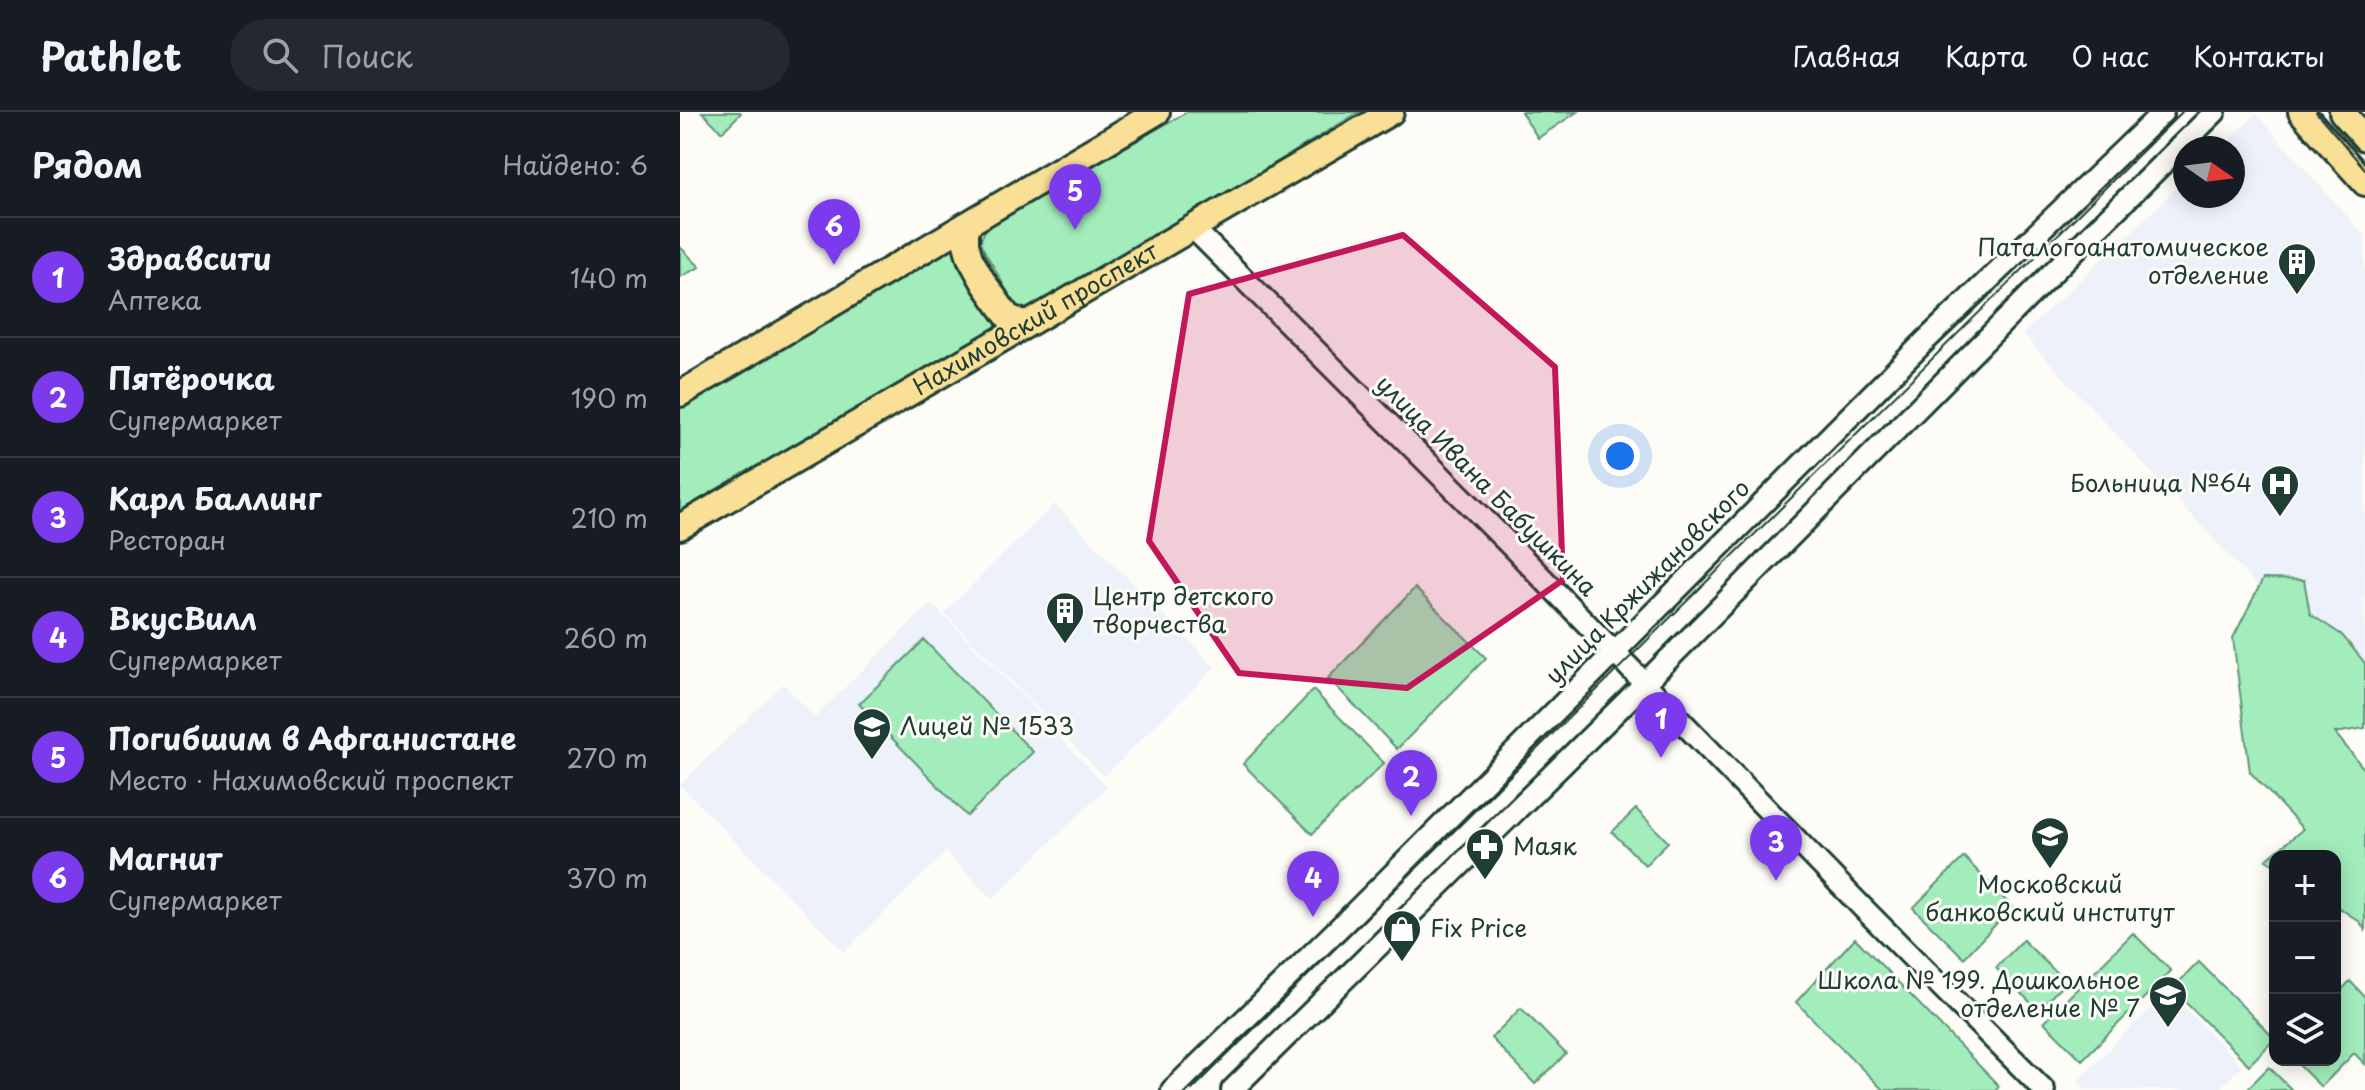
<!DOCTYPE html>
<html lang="ru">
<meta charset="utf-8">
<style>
body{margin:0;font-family:"Playpen Sans",sans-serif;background:#242831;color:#f1f3f6}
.controls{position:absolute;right:24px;bottom:24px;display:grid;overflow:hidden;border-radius:16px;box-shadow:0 4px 20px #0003}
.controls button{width:72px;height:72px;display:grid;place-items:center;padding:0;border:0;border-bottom:2px solid #363941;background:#171b24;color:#f1f3f6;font:40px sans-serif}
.compass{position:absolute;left:1493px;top:24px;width:72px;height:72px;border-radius:50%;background:#171b24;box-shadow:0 4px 20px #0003;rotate:104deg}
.you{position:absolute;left:940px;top:344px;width:28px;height:28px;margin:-20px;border:6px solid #fff;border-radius:50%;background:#1a73e8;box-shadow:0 0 0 12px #1a73e833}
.badge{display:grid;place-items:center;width:52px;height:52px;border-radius:50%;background:#7c3aed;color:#fff;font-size:26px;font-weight:700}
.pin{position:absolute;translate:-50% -66px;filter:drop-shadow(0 2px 4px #0008)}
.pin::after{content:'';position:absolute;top:42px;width:28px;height:24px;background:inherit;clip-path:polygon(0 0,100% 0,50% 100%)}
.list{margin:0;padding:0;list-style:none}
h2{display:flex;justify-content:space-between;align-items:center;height:104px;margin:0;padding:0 32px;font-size:34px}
h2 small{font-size:26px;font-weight:400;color:#9ea1a6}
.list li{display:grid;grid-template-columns:52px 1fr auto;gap:24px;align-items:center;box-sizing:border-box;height:120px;padding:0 32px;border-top:2px solid #363941}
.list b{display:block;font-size:30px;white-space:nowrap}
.list p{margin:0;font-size:26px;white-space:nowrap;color:#9ea1a6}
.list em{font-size:26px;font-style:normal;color:#9ea1a6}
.icon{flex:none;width:44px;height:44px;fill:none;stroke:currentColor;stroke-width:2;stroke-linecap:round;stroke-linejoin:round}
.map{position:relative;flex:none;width:1685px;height:978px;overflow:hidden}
header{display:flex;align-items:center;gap:48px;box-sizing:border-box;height:112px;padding:0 40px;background:#171b24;border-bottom:2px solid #363941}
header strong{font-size:38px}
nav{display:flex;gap:44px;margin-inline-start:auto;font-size:28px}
.search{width:560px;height:72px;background:#242831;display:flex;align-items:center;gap:20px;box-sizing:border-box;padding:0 28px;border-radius:44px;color:#9ea1a6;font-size:30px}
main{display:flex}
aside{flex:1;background:#171b24}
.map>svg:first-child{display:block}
.built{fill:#edf1f9}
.green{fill:#a3edbc;stroke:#619578;stroke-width:2}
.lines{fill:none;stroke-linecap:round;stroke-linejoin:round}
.minor-casing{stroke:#1f3d34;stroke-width:26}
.major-casing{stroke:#1f3d34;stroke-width:30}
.minor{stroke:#fdfcf7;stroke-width:20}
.major{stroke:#fadf96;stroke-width:24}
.tram{stroke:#1f3d34;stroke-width:2}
.marked{fill:#c2185b;fill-opacity:0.2;stroke:#c2185b;stroke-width:6;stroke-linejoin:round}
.labels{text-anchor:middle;stroke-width:6;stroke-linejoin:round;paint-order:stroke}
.poi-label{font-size:24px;fill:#1f3d34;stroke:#fdfcf7;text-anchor:start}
.street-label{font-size:24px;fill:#1f3d34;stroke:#fdfcf7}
</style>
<header>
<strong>Pathlet</strong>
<div class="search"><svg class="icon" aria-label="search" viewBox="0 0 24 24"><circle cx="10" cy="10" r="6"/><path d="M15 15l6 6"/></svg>Поиск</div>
<nav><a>Главная</a><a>Карта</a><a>О нас</a><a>Контакты</a></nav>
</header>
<main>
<aside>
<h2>Рядом<small>Найдено: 6</small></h2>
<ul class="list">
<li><span class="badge">1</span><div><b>Здравсити</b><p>Аптека</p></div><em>140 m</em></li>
<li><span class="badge">2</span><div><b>Пятёрочка</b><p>Супермаркет</p></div><em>190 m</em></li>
<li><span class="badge">3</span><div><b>Карл Баллинг</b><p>Ресторан</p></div><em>210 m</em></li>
<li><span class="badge">4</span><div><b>ВкусВилл</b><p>Супермаркет</p></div><em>260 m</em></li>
<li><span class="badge">5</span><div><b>Погибшим в Афганистане</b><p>Место · Нахимовский проспект</p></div><em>270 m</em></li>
<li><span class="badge">6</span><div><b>Магнит</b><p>Супермаркет</p></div><em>370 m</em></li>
</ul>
</aside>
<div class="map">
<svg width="1685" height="978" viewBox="0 0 1685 978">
<rect width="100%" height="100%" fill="#fdfcf7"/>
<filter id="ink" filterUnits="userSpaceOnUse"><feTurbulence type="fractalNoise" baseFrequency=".0125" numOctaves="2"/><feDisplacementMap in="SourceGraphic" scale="16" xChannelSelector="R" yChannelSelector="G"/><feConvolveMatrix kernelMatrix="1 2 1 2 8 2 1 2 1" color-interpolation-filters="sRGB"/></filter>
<g filter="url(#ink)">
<path class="built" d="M1576,2L1685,124V590L1343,222L1505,69V84H1553V36H1540Z
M375,392L535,555L424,664L264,501Z
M251,491L383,625L379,630L382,628L427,675L312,787L266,740L164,840L0,673L103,572L135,605Z
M1488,879L1562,954L1538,978H1406L1397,969Z"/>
<path class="green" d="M22,0H60L61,1L42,20Z
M507,0H679L354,198L336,195L300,131L306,115Z
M841,0H897L858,26Z
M273,134L321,215L0,403V296Z
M0,135L20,155L0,165Z
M1583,467L1624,468L1630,502L1662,523L1685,551V616L1655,621L1685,658V818L1680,810L1655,793V744H1595V753L1586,748L1623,717L1570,660L1553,526Z
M735,476L806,546L717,637L648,566Z
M244,528L353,640L287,704L179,592Z
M633,578L704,651L632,722L563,652Z
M956,697L988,730L965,753L932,720Z
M1284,745L1332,795L1284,846L1233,796Z
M1453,821L1491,859L1402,948L1364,910Z
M1175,826L1319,974L1315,978H1203L1116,890Z
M1343,828L1386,870L1358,898L1316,856Z
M1519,850L1595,927L1569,953L1492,877Z
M1670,869L1685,885V952L1674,941L1641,975L1614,948H1655V885Z
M841,896L886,942L855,972L811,926Z
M1589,955L1612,978H1566Z"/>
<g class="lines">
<defs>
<path id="minor" d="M513,116L835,438L1183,796L1364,978
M492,978L665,810L1245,229L1483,0
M552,978L948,588L1382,151L1535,0"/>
<g id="major">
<path d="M1621,0L1685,71"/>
<path d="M1662,0L1685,26"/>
<path d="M286,113V132L290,146L304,171L328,205L346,212"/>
<path d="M0,282L477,0"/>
<path id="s1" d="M0,415L711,0"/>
</g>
</defs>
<use href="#minor" class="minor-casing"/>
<use href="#major" class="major-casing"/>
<use href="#minor" class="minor"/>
<use href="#major" class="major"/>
<path class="tram" d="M1636,0L1685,57
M512,978L1502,0"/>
</g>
</g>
<path class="marked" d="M723,123L875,255L883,468L727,576L559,561L469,429L509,182Z"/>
<defs>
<symbol id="building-pin" viewBox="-11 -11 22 30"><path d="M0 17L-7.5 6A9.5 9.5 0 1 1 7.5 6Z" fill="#1f3d34" stroke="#fdfcf7"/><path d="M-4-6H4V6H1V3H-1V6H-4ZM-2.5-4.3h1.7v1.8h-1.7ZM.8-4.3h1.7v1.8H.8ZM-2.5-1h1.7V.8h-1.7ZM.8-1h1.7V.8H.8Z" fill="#fff"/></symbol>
<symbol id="hospital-pin" viewBox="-11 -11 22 30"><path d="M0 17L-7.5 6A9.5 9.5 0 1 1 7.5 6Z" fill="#1f3d34" stroke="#fdfcf7"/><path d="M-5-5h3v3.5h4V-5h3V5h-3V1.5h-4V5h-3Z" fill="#fff"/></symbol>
<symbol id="school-pin" viewBox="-11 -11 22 30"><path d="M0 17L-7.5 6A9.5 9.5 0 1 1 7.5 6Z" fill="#1f3d34" stroke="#fdfcf7"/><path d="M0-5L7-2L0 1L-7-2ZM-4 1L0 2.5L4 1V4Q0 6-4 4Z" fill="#fff"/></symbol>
<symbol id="university-pin" viewBox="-11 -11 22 30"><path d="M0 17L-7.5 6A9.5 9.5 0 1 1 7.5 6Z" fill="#1f3d34" stroke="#fdfcf7"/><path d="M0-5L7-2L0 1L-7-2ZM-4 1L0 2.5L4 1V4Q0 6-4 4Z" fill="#fff"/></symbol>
<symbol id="pharmacy-pin" viewBox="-11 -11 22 30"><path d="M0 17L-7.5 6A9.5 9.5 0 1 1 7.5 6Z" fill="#1f3d34" stroke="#fdfcf7"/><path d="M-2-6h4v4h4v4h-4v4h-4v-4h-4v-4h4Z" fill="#fff"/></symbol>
<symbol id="shop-pin" viewBox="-11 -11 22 30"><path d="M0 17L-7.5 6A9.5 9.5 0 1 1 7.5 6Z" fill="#1f3d34" stroke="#fdfcf7"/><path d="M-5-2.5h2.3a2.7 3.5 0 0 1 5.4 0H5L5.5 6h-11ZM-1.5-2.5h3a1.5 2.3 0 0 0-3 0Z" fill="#fff"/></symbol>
</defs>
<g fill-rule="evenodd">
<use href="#building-pin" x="1595" y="128" width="44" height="60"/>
<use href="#hospital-pin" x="1578" y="350" width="44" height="60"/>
<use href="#building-pin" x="363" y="477" width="44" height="60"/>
<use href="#school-pin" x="170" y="593" width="44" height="60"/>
<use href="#university-pin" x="1348" y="702" width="44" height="60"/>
<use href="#pharmacy-pin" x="783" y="713" width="44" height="60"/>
<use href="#shop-pin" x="700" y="795" width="44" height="60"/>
<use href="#school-pin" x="1466" y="861" width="44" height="60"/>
</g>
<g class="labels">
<g class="poi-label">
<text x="1589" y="144" text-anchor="end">Паталогоанатомическое<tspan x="1589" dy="28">отделение</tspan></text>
<text x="1572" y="380" text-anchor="end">Больница №64</text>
<text x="413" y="493">Центр детского<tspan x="413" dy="28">творчества</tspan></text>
<text x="220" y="623">Лицей № 1533</text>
<text x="833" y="743">Маяк</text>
<text x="1370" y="781" text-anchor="middle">Московский<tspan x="1370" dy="28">банковский институт</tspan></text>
<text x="750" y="825">Fix Price</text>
<text x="1460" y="877" text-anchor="end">Школа № 199. Дошкольное<tspan x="1460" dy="28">отделение № 7</tspan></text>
</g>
<g class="street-label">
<text dy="8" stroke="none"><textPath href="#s1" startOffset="412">Нахимовский проспект</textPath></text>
<text transform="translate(806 374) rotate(45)" y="8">улица Ивана Бабушкина</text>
<text transform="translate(968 470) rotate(-45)" y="8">улица Кржижановского</text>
</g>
</g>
</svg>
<div class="controls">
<button>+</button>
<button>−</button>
<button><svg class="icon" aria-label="layers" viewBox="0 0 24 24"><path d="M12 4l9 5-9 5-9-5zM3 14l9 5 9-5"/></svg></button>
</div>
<svg class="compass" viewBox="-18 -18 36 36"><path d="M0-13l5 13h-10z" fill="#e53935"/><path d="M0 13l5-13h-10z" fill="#9ea1a6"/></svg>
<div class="you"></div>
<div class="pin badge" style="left:981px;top:646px">1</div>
<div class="pin badge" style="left:731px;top:704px">2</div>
<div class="pin badge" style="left:1096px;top:769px">3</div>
<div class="pin badge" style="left:633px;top:805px">4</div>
<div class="pin badge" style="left:395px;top:118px">5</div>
<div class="pin badge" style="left:154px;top:153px">6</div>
</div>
</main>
